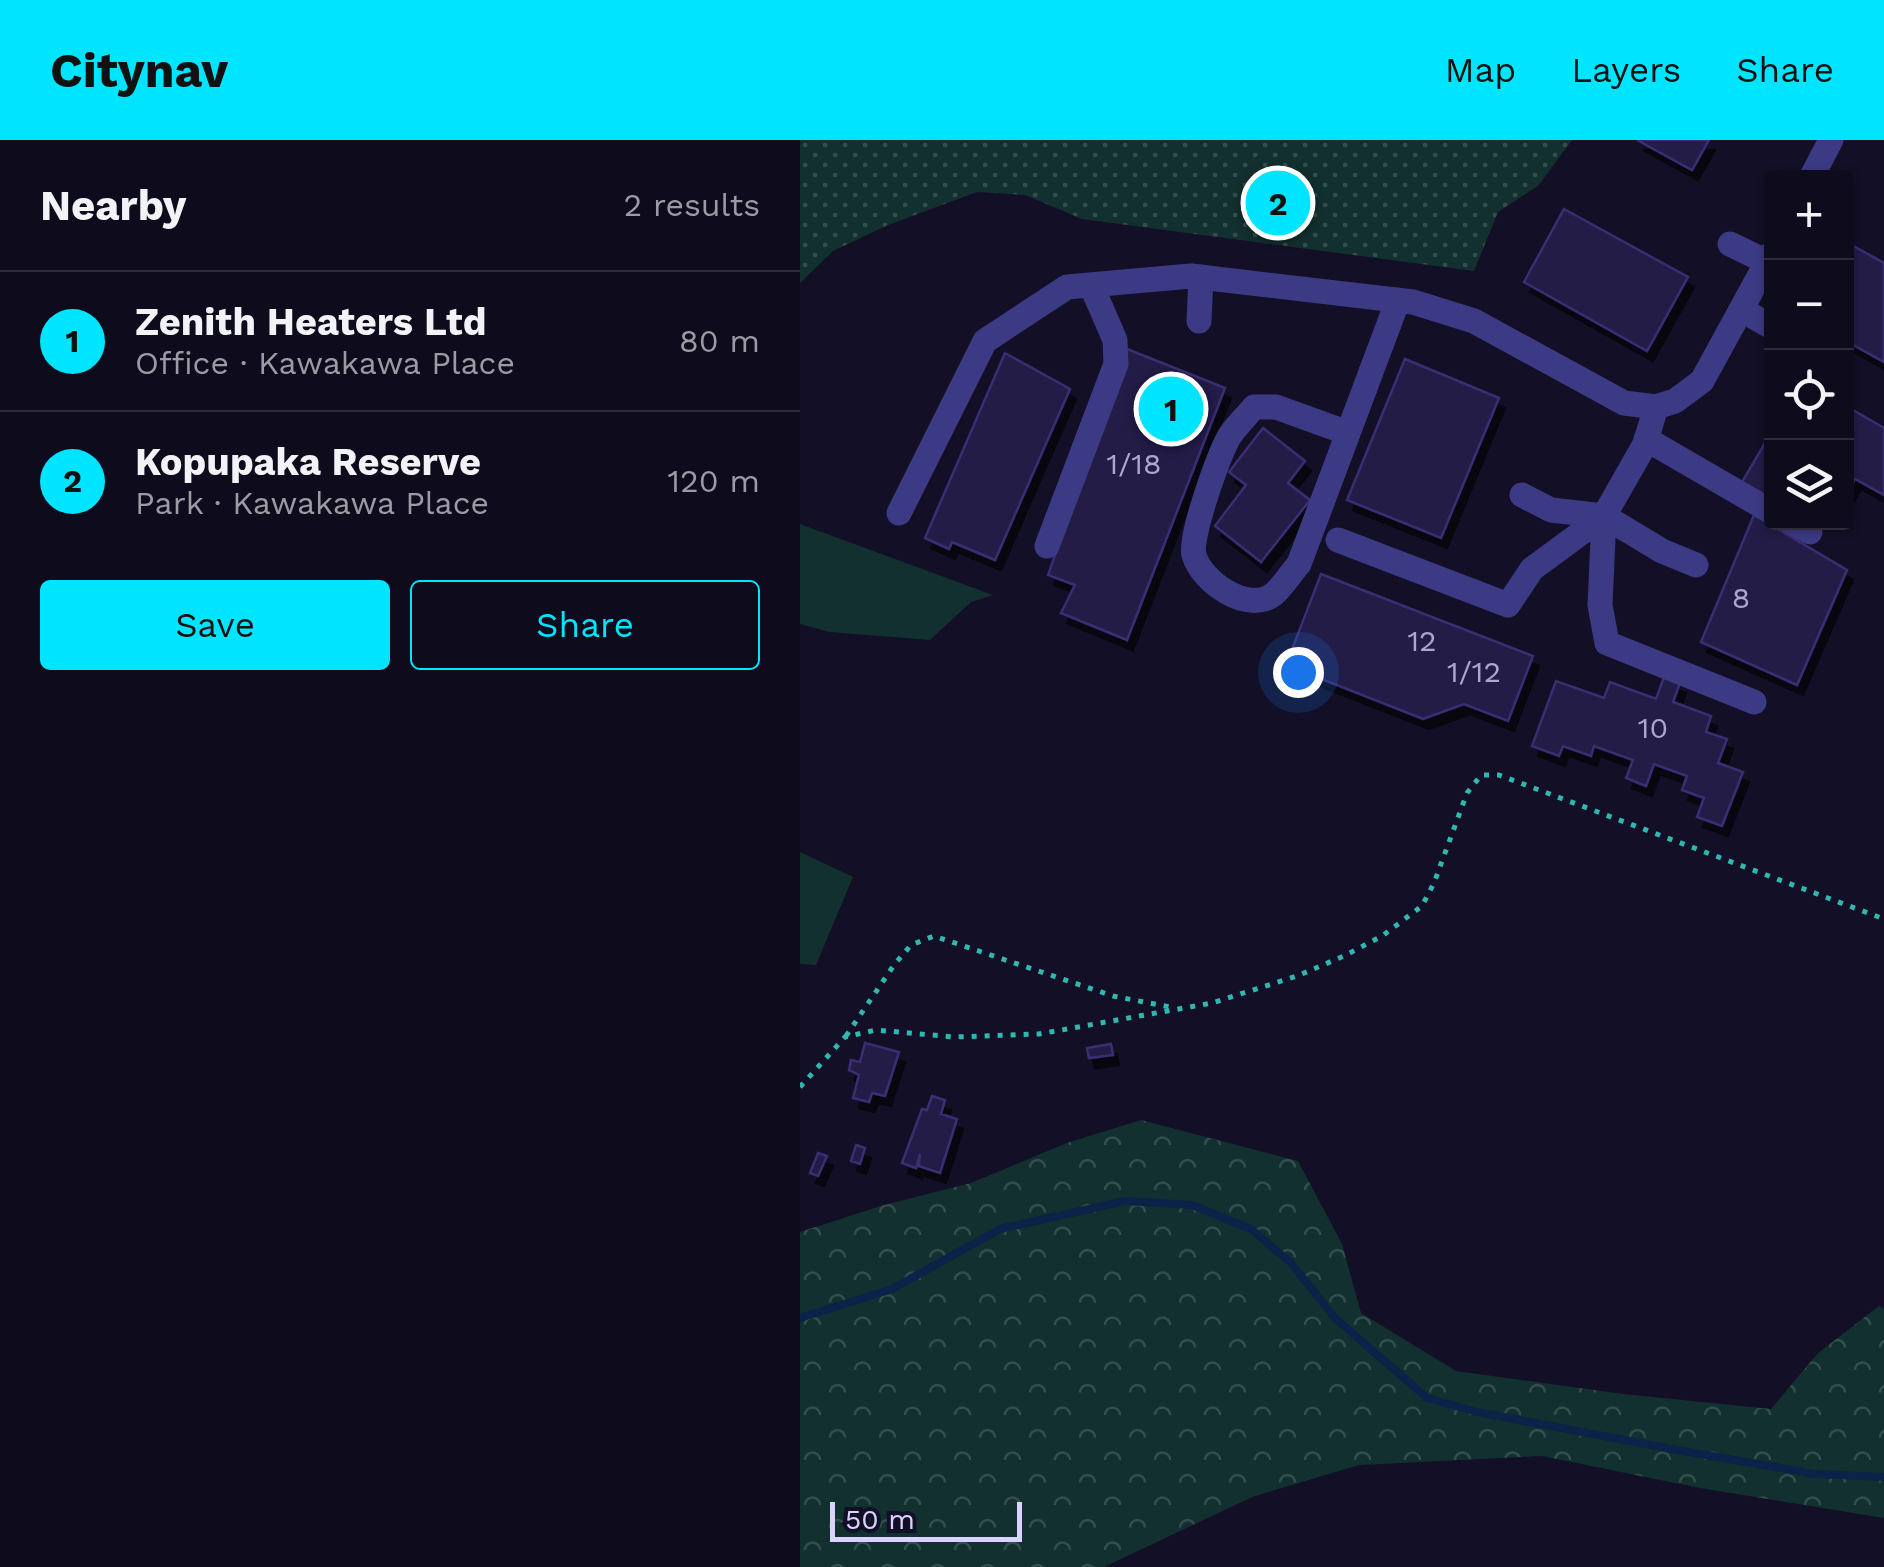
<!DOCTYPE html>
<meta charset="utf-8">
<style>
body{margin:0;font-family:"Work Sans",sans-serif;background:#1c1929;color:#f1f3f6}
.controls{position:absolute;right:30px;top:30px;display:grid;overflow:hidden;border-radius:10px;box-shadow:0 2px 8px #0004}
.controls button{width:90px;height:90px;display:grid;place-items:center;padding:0;border:0;border-bottom:2px solid #2e2b3b;background:#0e0b1c;color:#f1f3f6;font:50px sans-serif}
.scale{position:absolute;left:30px;bottom:25px;width:192px;box-sizing:border-box;padding-left:10px;border:5px solid #d9d4ff;border-top:0;font-size:28px;line-height:35px;white-space:nowrap;color:#d9d4ff;-webkit-text-stroke:8px #130f26;paint-order:stroke}
.you{position:absolute;left:498px;top:532px;width:35px;height:35px;margin:-25px;border:8px solid #fff;border-radius:50%;background:#1a73e8;box-shadow:0 0 0 15px #1a73e833}
.badge{display:grid;place-items:center;width:65px;height:65px;border-radius:50%;background:#00e5ff;color:#111;font-size:32px;font-weight:700}
.pin{position:absolute;translate:-50% -50%;border:5px solid #fff;box-shadow:0 2px 10px #0006}
.list{margin:0;padding:0;list-style:none}
h2{display:flex;justify-content:space-between;align-items:center;height:130px;margin:0;padding:0 40px;font-size:42px}
h2 small{font-size:32px;font-weight:400;color:#9b9ba3}
.list li{display:grid;grid-template-columns:65px 1fr auto;gap:30px;align-items:center;box-sizing:border-box;height:140px;padding:0 40px;border-top:2px solid #2e2b3b}
.list b{display:block;font-size:38px;white-space:nowrap}
.list p{margin:0;font-size:32px;white-space:nowrap;color:#9b9ba3}
.list em{font-size:32px;font-style:normal;color:#9b9ba3}
.actions{display:flex;gap:20px;padding:30px 40px}
.actions a{flex:1;padding:22px 0;border:2px solid #00e5ff;border-radius:10px;text-align:center;font-size:35px;color:#00e5ff}
.actions .main{background:#00e5ff;color:#111}
.icon{flex:none;width:55px;height:55px;fill:none;stroke:currentColor;stroke-width:2;stroke-linecap:round;stroke-linejoin:round}
.map{position:relative;flex:none;width:1084px;height:1427px;overflow:hidden}
header{display:flex;align-items:center;gap:60px;box-sizing:border-box;height:140px;padding:0 50px;background:#00e5ff;color:#111}
header strong{font-size:48px}
nav{display:flex;gap:55px;margin-inline-start:auto;font-size:35px}
main{display:flex}
aside{flex:1;background:#0e0b1c}
.map>svg:first-child{display:block}
.grass{fill:#12302f}
.forest{fill:url(#forest-crowns)}
.park{fill:url(#park-dots)}
.lines{fill:none;stroke-linecap:round;stroke-linejoin:round}
.stream{stroke:#0c2248;stroke-width:8}
.building{fill:#241b47;stroke:#3b2d73;stroke-width:2.5;filter:url(#shadow)}
.path{stroke:#2fb8b0;stroke-width:5;stroke-dasharray:5 8;stroke-linecap:butt}
.minor{stroke:#3d3a85;stroke-width:25}
.labels{text-anchor:middle;stroke-width:8;stroke-linejoin:round;paint-order:stroke}
.number-label{font-size:30px;fill:#aca6d1}
</style>
<header>
<strong>Citynav</strong>
<nav><a>Map</a><a>Layers</a><a>Share</a></nav>
</header>
<main>
<aside>
<h2>Nearby<small>2 results</small></h2>
<ul class="list">
<li><span class="badge">1</span><div><b>Zenith Heaters Ltd</b><p>Office · Kawakawa Place</p></div><em>80 m</em></li>
<li><span class="badge">2</span><div><b>Kopupaka Reserve</b><p>Park · Kawakawa Place</p></div><em>120 m</em></li>
</ul>
<div class="actions"><a class="main">Save</a><a>Share</a></div>
</aside>
<div class="map">
<svg width="1084" height="1427" viewBox="0 0 1084 1427">
<defs>
<pattern id="forest-crowns" width="20" height="18" patternUnits="userSpaceOnUse" patternTransform="scale(2.5)"><rect width="20" height="18" fill="#12302f"/><path d="M2 6a3 3 0 1 1 6 0M12 15a3 3 0 1 1 6 0" fill="none" stroke="#344d4e"/></pattern>
<pattern id="park-dots" width="8" height="8" patternUnits="userSpaceOnUse" patternTransform="scale(2.5)"><rect width="8" height="8" fill="#12302f"/><path d="M2 2h.1M6 6h.1" fill="none" stroke="#344d4e" stroke-width="1.8" stroke-linecap="round"/></pattern>
<filter id="shadow"><feDropShadow dx="6" dy="10" stdDeviation="0" flood-color="#0009"/></filter>
</defs>
<rect width="100%" height="100%" fill="#130f26"/>
<path class="grass" d="M0,384L193,455L171,462L130,500L29,492L0,484Z
M0,712L53,737L16,825L0,824Z"/>
<path class="forest" d="M341,980L498,1021L542,1104L561,1173L656,1231L823,1254L971,1269L1018,1213L1079,1166L1084,1169V1378L900,1348L742,1316L559,1325L452,1357L304,1427H0V1092L84,1065L171,1043L267,1003Z"/>
<path class="park" d="M0,0H772L738,46L698,72L674,131L282,79L225,55L177,52L88,85L33,111L0,143Z"/>
<g class="lines">
<path class="stream" d="M0,1178L92,1149L200,1089L325,1061L392,1065L451,1089L491,1123L535,1178L627,1258L677,1272L877,1310L1015,1334L1084,1337"/>
</g>
<path class="building" d="M837,0H909L892,30Z
M764,69L888,137L847,211L724,142Z
M1046,102L1084,123V222L1046,201L1050,188L1046,186Z
M327,209L425,248L327,500L261,473L275,445L248,435Z
M205,213L270,249L195,420L152,402L149,409L125,398Z
M605,219L699,258L641,398L547,360Z
M1046,266L1084,288V355L1055,339L1046,355Z
M463,288L505,321L488,343L510,360L461,422L415,386L446,345L429,332Z
M972,291V359L942,342Z
M954,375L1047,430L997,545L901,502Z
M521,434L733,516L708,581L664,564L623,579L486,525Z
M864,537L880,543L873,562L911,576L906,592L927,599L918,623L943,632L922,686L897,677L904,658L882,650L887,636L854,624L846,646L826,638L833,620L794,606L791,616L763,606L759,616L732,606L756,541L804,558L810,542L856,559Z
M65,903L99,912L85,956L72,953L69,962L53,958L59,935L49,930L51,920L60,922Z
M311,904L313,915L289,918L287,908Z
M132,956L145,960L141,974L157,979L140,1033L119,1026L120,1014L116,1028L102,1023L122,969L127,970Z
M56,1005L65,1008L60,1024L51,1021Z
M18,1013L27,1016L18,1036L10,1033Z"/>
<g class="lines">
<path class="path" d="M46,896L94,825L111,805L134,796L313,856L375,868
M0,947L45,897L76,890L154,897L239,894L412,863L497,836L544,816L582,796L622,766L634,743L667,653L681,635H699L1084,779"/>
<path class="minor" d="M1011,38L1031,0
M930,104L967,122
M942,170L972,187
M399,181L401,137
M548,293L476,267H454C446,277 435,287 429,297C419,315 389,397 394,415C402,443 449,474 474,454C483,446 491,433 499,424L598,160
M846,299L972,372
M722,355L751,370L804,376L862,411L896,425
M99,373L185,201L267,147L391,136L613,162L674,181L824,263L856,267L875,261L902,241L972,113
M804,376L800,465L807,503L954,562
M991,382L1010,392
M538,400L708,465L732,429L804,376L845,304L856,267
M247,406L316,224L315,200L291,145"/>
</g>
<g class="labels">
<g class="number-label">
<text x="334" y="334">1/18</text>
<text x="941" y="468">8</text>
<text x="622" y="511">12</text>
<text x="674" y="542">1/12</text>
<text x="853" y="598">10</text>
</g>
</g>
</svg>
<div class="controls">
<button>+</button>
<button>−</button>
<button><svg class="icon" aria-label="locate" viewBox="0 0 24 24"><circle cx="12" cy="12" r="6"/><path d="M12 2v4M12 18v4M2 12h4M18 12h4"/></svg></button>
<button><svg class="icon" aria-label="layers" viewBox="0 0 24 24"><path d="M12 4l9 5-9 5-9-5zM3 14l9 5 9-5"/></svg></button>
</div>
<div class="scale">50 m</div>
<div class="you"></div>
<div class="pin badge" style="left:371px;top:269px">1</div>
<div class="pin badge" style="left:478px;top:63px">2</div>
</div>
</main>
